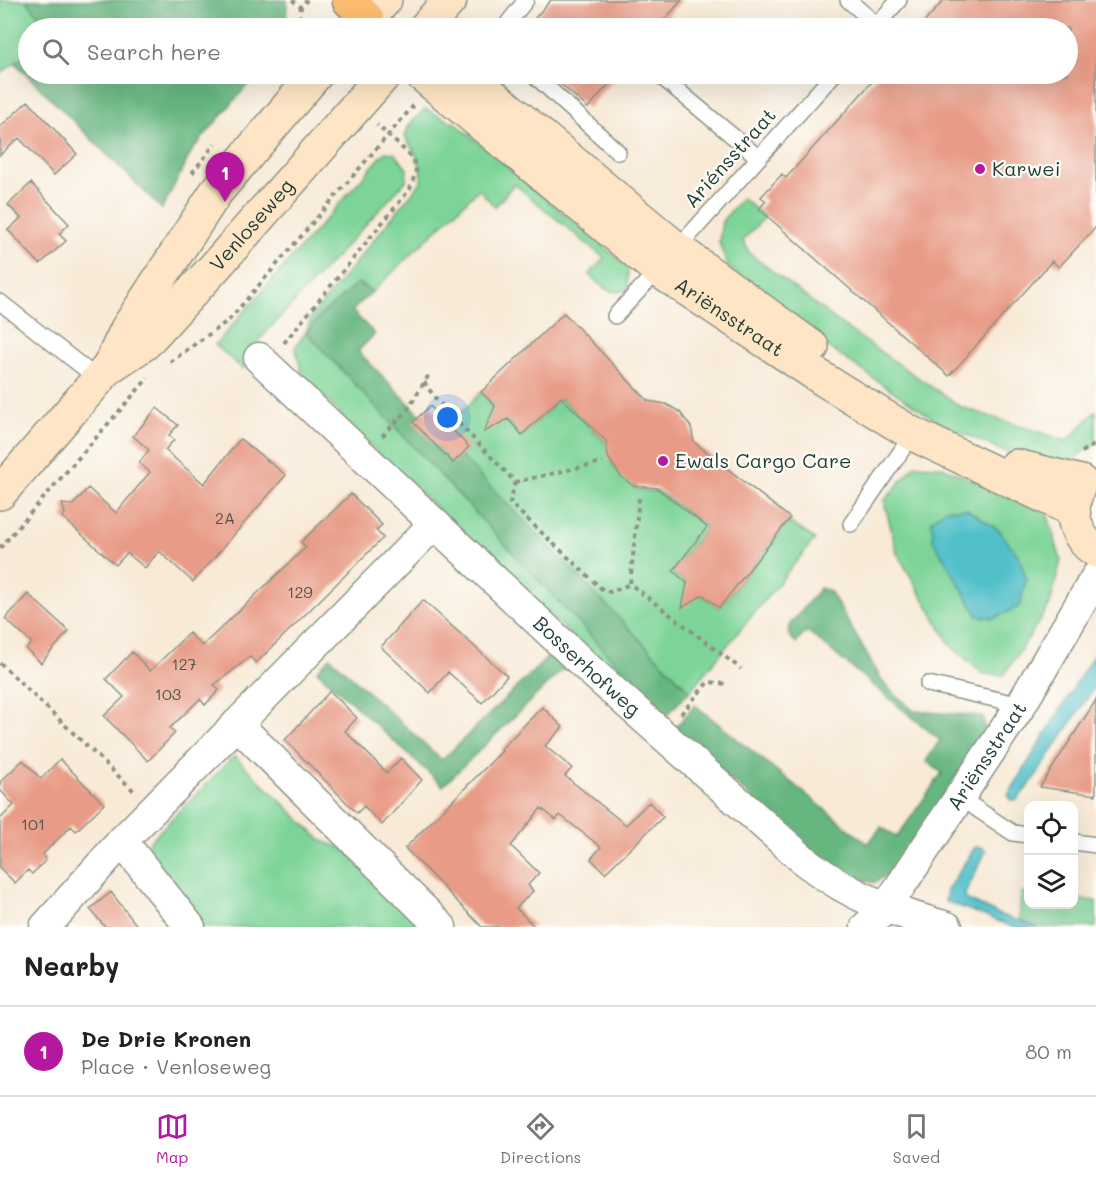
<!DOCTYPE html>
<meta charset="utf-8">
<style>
body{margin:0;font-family:Mali,sans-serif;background:#f6f6f6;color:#222}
.controls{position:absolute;right:18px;bottom:18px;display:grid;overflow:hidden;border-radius:12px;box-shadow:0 6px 24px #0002}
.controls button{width:54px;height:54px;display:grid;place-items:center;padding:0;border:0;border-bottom:2px solid #e0e0e0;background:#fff;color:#222;font:30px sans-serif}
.you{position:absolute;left:448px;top:418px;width:21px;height:21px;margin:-15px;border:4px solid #fff;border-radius:50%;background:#1a73e8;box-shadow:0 0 0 9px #1a73e833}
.badge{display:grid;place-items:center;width:39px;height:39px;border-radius:50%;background:#b5179e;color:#fff;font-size:20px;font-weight:700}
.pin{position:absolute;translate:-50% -50px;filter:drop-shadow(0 2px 3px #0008)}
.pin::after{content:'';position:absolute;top:32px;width:21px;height:18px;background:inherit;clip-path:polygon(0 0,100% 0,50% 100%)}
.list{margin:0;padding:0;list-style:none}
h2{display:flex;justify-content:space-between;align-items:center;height:78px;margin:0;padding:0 24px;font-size:26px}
h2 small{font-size:20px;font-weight:400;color:#767676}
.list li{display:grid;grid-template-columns:39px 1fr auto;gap:18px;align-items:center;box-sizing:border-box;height:90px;padding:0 24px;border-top:2px solid #e0e0e0}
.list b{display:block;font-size:22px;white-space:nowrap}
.list p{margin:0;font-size:20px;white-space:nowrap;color:#767676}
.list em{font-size:20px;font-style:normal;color:#767676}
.icon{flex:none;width:33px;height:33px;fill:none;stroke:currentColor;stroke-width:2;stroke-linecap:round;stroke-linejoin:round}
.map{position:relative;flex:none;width:1096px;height:927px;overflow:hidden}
.search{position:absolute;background:#fff;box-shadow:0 6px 24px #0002;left:18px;right:18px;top:18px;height:66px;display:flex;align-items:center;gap:15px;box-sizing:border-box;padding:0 21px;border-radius:33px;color:#767676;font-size:22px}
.sheet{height:168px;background:#fff}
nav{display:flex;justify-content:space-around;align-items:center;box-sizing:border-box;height:84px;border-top:2px solid #e0e0e0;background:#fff;font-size:16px;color:#767676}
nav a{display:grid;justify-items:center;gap:3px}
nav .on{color:#b5179e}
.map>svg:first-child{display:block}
.green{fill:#7dd498;stroke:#4e8866;stroke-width:1.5}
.forest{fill:#66b680;stroke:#427a5a;stroke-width:1.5}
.water{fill:#51bfc9;stroke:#387e7e;stroke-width:1.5}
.building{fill:#e89b86}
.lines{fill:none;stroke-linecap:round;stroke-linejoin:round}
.service-casing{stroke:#8c9486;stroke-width:18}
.minor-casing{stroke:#8c9486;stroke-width:33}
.secondary-casing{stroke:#8c9486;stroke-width:36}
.motorway-casing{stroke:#8c9486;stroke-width:36}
.path{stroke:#8c9486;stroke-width:4;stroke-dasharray:4.5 4.5;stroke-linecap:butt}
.service{stroke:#fff;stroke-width:15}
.minor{stroke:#fff;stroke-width:30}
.secondary{stroke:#fee5c5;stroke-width:33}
.motorway{stroke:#fcbd6f;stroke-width:33}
.poi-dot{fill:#b5179e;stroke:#fdfcf7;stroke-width:2}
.labels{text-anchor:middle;stroke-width:4.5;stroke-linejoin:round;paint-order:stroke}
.number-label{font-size:16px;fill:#515448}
.street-label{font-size:20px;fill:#1f3d34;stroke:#fdfcf7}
.poi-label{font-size:20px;fill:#1f3d34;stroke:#fdfcf7;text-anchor:start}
</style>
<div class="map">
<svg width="1096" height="927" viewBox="0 0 1096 927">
<rect width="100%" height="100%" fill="#fdfcf7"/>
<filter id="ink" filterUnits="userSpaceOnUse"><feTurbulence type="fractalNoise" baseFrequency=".0167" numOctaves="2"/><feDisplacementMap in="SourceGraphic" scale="12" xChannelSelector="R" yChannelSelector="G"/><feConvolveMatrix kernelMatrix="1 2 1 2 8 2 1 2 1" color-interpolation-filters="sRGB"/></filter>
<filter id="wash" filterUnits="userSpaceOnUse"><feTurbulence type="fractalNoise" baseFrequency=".008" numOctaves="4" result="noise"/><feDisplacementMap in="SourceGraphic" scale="24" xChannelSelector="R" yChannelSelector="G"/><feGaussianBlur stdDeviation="1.35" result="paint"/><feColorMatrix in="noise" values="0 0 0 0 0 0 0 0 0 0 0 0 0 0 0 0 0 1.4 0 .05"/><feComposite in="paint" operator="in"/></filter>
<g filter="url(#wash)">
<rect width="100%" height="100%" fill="#f8ead7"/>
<path class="green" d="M0,0H26L49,28H28V53L0,74Z
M425,109L456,124L628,267V289C610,297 603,287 589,275L604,258L514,184L495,207L479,189L372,292L358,283L306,332L666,716L580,644L355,431L302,373L295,347L306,332L311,317L421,182C422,163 416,153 405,137L409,125Z
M385,152L395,153L407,169L406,181L261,338L243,369L215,345Z
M742,198L765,217L743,240L750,254L849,330L961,407L1067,441L1096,411V443L1066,464L1003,451L940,423L801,329L728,266L719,243L722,221Z
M481,392L522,436L561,398L606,443L612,465L639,490L657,491L707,527L672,572L719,608L789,522L815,539L690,691L439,435Z
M915,465L940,466L1047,513L1061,560L1050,605L1004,675L983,674L951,646L897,553L884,501Z
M234,756L322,841L345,849L422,925L420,927H202L147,851L149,842Z
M1021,892L1028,893V904H1074V899L1096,901V927H1019Z"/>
<path class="forest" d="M26,0H287L286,28H49Z
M28,53V74H257L193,149L162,209L15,63Z
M358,283L372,292L352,311L375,334L358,351L690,691L666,716L306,332L322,314Z
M820,588L830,591L884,684L914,711L983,716L985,730L899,867L874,883L836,873L674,729L695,705L868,844L881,827L897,837L942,773L926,761L940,740L807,631L796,643L789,635L790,624Z
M550,655L564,668L443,786L317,671L330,657L442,760Z"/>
<path class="water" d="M946,509H967L999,530L1019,557L1026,578L1020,606L994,618L978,616L933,540L932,520Z
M1096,651V685L1034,779L1017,800H1011L1008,795Z
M975,847H982L986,851L965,894L966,899L998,914L1039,927H1013L945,901L947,890Z"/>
<g id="blocks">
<path class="building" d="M551,0H682L657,28H526Z
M944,0H1096V227L1059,267L1052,261L949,376L759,209L766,201L761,197L782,174L786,178L879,74H1068V28H919Z
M549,74H618L588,108Z
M28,101L77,154L54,175L19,138L0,155V127Z
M31,183L69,224L59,234L66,241L40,264L8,230L21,218L8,205Z
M564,313L648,401L666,404L680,412L691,427L694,442L790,518L719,608L703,595L682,608L687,583L673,571L707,527L657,488L634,486L621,477L608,457L606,441L561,397L522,435L508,419L484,432L495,406L481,392Z
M430,406L469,447L453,463L413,422Z
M157,408L178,425L169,435L174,440L165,450L204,484L240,439L286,475L193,582L159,551L145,568L127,553L116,565L62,517L65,513L62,504L73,505L88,488L116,513L150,472L139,463L149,450L133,436Z
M351,494L382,525L376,530L383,538L256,663L250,657L214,685L219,690L205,705L200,699L170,728L175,733L148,761L104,716L124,697L106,679L132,652L150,671L189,633L202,646L306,547L301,542Z
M28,594L69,631L41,663L26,649L32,643L5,619Z
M423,600L507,676L482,703L448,672L430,693L381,647Z
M330,691L357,718L345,731L387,773L401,758L422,780L382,825L364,806L357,813L285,740Z
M1096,700V795L1040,787Z
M542,707L563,727L545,746L572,768L565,776L626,825L649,802L663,817L605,873L591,859L601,847L560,815L556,820L541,808L511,846L539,873L528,885L533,891L516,908L535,927H482L405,848L502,751L501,749Z
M60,759L104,804L76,831L71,826L42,855L46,860L32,874L28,870L15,883L0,868V819L14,805L0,790V782L23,760L41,779Z
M111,892L138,927H105L90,909Z"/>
</g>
</g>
<g filter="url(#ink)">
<use href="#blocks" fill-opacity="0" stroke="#8c9486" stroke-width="1.5"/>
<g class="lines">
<defs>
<path id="service" d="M848,0L877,25
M504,28L526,0
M874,28L899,0
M533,74L618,152
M658,74L759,158
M676,250L834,74
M0,302L98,379
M615,316L660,268
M851,524L915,431
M928,684L1021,705
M959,797L1013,833L1028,835
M1074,842L1096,845"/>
<g id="minor">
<path id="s1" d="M259,358L592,672L806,862C853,898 891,911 947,927"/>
<path d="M237,724L441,927"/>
<path d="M122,841L190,927"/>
<path d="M45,927L122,841L434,524"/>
<path id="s2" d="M866,927L885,909L1021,705L1096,577"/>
</g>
<g id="secondary">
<path d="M358,28L385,0"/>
<path d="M425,28L450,0"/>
<path id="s3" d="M421,74L658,270L826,381L913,434L1073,510"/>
<path d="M467,74L677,249L812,347"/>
<path d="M110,365L127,329L216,192L316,74"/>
<path d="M1016,466L1081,482"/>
<path d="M1078,489C1067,511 1076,538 1096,551"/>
<path id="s4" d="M0,493L109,367L144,344L213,269L385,74"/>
</g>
<path id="motorway" d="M349,0L367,19"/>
</defs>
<use href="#service" class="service-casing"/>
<use href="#minor" class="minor-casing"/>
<use href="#secondary" class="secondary-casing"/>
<use href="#motorway" class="motorway-casing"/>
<path class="path" d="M292,0L301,7
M299,28L301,7L307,0
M192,173L215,144
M284,343L410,189L416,171L413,158L377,125
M170,362L229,320L414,105
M424,382L436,399L515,482L603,462
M382,436L406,412L430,373
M1082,452L1096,444
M515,482L510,503L603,590L611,592L630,584
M639,498L630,584L741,669
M0,548L148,378
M0,663L134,791
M681,714L708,682L728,684"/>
<use href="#service" class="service"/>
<use href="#minor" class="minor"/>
<use href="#secondary" class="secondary"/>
<use href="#motorway" class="motorway"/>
</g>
</g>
<g class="poi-dot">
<circle cx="980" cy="169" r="6"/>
<circle cx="663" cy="461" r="6"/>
</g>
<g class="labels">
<g class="number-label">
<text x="225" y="524">2A</text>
<text x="300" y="598">129</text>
<text x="184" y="670">127</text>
<text x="168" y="700">103</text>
<text x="33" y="830">101</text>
</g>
<g class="street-label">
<text transform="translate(730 158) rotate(-48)" y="7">Ariénsstraat</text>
<text dy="7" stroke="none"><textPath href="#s4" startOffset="369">Venloseweg</textPath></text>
<text dy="7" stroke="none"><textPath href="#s3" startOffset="393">Ariënsstraat</textPath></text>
<text dy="7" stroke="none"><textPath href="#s1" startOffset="450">Bosserhofweg</textPath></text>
<text dy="7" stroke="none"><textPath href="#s2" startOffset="210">Ariënsstraat</textPath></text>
</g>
<g class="poi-label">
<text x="992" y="176">Karwei</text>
<text x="675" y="468">Ewals Cargo Care</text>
</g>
</g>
</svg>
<div class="controls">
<button><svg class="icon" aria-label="locate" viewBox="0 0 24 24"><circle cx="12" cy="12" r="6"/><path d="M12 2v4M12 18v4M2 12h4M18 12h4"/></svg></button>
<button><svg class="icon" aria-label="layers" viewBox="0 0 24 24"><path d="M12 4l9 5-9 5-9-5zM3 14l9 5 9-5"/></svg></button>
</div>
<div class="you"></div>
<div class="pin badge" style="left:225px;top:202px">1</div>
<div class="search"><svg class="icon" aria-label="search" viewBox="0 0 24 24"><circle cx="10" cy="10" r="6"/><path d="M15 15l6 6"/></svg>Search here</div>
</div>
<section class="sheet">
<h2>Nearby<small></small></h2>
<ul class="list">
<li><span class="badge">1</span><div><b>De Drie Kronen</b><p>Place · Venloseweg</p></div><em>80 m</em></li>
</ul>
</section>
<nav>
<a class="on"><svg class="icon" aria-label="map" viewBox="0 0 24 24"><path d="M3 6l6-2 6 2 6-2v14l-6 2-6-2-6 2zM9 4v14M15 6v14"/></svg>Map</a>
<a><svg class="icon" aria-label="directions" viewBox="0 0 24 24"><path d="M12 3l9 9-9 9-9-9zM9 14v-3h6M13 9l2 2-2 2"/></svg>Directions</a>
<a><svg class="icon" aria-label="saved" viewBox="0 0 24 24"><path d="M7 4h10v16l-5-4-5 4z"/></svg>Saved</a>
</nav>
